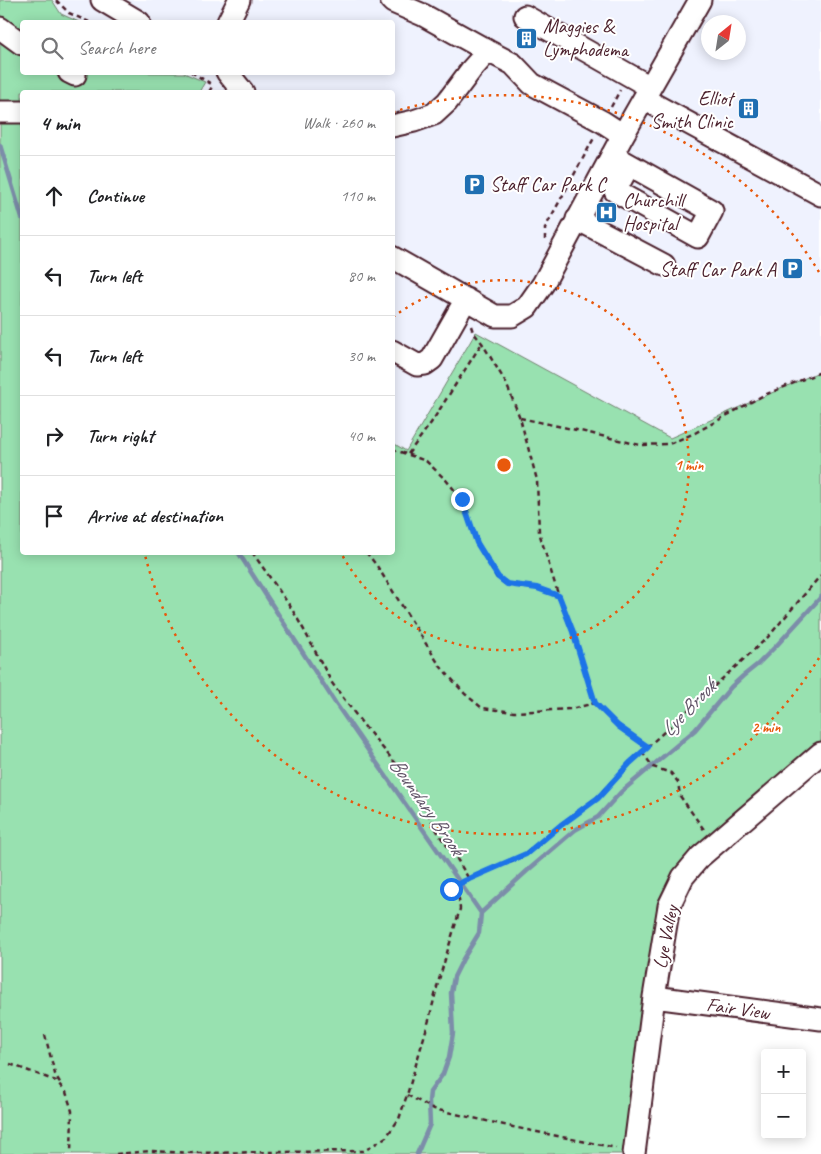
<!DOCTYPE html>
<meta charset="utf-8">
<style>
body{margin:0;font-family:Caveat,sans-serif;background:#f6f6f6;color:#202124}
.controls{position:absolute;right:15px;bottom:15px;display:grid;overflow:hidden;border-radius:5px;box-shadow:0 2px 12px #0003}
.controls button{width:45px;height:45px;display:grid;place-items:center;padding:0;border:0;border-bottom:1px solid #e0e0e0;background:#fff;color:#202124;font:25px sans-serif}
.compass{position:absolute;left:701px;top:15px;width:45px;height:45px;border-radius:50%;background:#fff;box-shadow:0 2px 12px #0003;rotate:30deg}
.stop{position:absolute;width:15px;height:15px;margin:-11px;border:4px solid #1a73e8;border-radius:50%;background:#fff}
.stop.end{background:#1a73e8;border-color:#fff;box-shadow:0 1px 5px #0008}
.list{margin:0;padding:0;list-style:none}
h2{display:flex;justify-content:space-between;align-items:center;height:65px;margin:0;padding:0 20px;font-size:21px}
h2 small{font-size:16px;font-weight:400;color:#757577}
.list li{display:grid;grid-template-columns:32px 1fr auto;gap:15px;align-items:center;box-sizing:border-box;height:80px;padding:0 20px;border-top:1px solid #e0e0e0}
.list b{display:block;font-size:19px;white-space:nowrap}
.list em{font-size:16px;font-style:normal;color:#757577}
.icon{flex:none;width:28px;height:28px;fill:none;stroke:currentColor;stroke-width:2;stroke-linecap:round;stroke-linejoin:round}
.map{position:relative;flex:none;width:821px;height:1154px;overflow:hidden}
.search{position:absolute;background:#fff;box-shadow:0 2px 12px #0003;left:20px;top:20px;width:375px;height:55px;display:flex;align-items:center;gap:12px;box-sizing:border-box;padding:0 18px;border-radius:5px;color:#757577;font-size:19px}
.panel{position:absolute;background:#fff;box-shadow:0 2px 12px #0003;left:20px;top:90px;width:375px;height:465px;border-radius:5px}
.map>svg:first-child{display:block}
.built{fill:#eff2fe;fill-rule:evenodd}
.green{fill:#98e1b0;stroke:#71806e}
.lines{fill:none;stroke-linecap:round;stroke-linejoin:round}
.stream{stroke:#7c8da9;stroke-width:4.5}
.minor-casing{stroke:#4a1f2b;stroke-width:25}
.path{stroke:#4a1f2b;stroke-width:2.5;stroke-dasharray:5 4;stroke-linecap:butt}
.minor{stroke:#fff;stroke-width:21}
.route{stroke:#1a73e8;stroke-width:6}
.ring{fill:none;stroke:#e8590c;stroke-width:2.5;stroke-dasharray:2.5 5}
.labels{text-anchor:middle;stroke-width:4;stroke-linejoin:round;paint-order:stroke}
.poi-label{font-size:20px;fill:#4a1f2b;stroke:#fff;text-anchor:start}
.street-label{font-size:20px;fill:#4a1f2b;stroke:#fff}
.water-label{font-size:21px;font-style:italic;fill:#63566a;stroke:#fff}
.centre{fill:#e8590c;stroke:#fff;stroke-width:2.5}
.ring-label{font-size:15px;text-anchor:middle;font-weight:bold;fill:#e8590c;stroke:#fff;stroke-width:4;stroke-linejoin:round;paint-order:stroke}
</style>
<div class="map">
<svg width="821" height="1154" viewBox="0 0 821 1154">
<rect width="100%" height="100%" fill="#fff"/>
<filter id="ink" filterUnits="userSpaceOnUse"><feTurbulence type="fractalNoise" baseFrequency=".02" numOctaves="2"/><feDisplacementMap in="SourceGraphic" scale="10" xChannelSelector="R" yChannelSelector="G"/><feConvolveMatrix kernelMatrix="1 2 1 2 8 2 1 2 1" color-interpolation-filters="sRGB"/></filter>
<g filter="url(#ink)">
<path class="built" d="M52,0H821V371L670,438L476,332L406,451L392,443V92H199L205,82L184,73L392,72V22H79L61,14ZM708,22H738V52H708Z"/>
<path class="green" d="M0,0H52L61,14L79,22H22V72L184,73L205,82L199,92H22V552H392L393,443L406,451L476,332L670,438L821,371V741L675,868L659,899L622,1154H0Z"/>
<g class="lines">
<path class="stream" d="M0,145L22,218
M238,552L336,704L481,913L479,933L463,959L454,977L451,993L453,1033L449,1057L443,1074L430,1092L429,1101L430,1124L417,1154
M481,913L527,871L575,830L598,817L621,792L695,730L731,687L743,676L758,664L777,645L821,597"/>
<defs>
<path id="minor" d="M102,0L139,22
M391,0L393,2L423,15L488,51L513,64L532,84L603,122L623,135
M525,16L650,87
M228,22L239,0
M0,28L22,44
M69,72L75,75
M227,72L243,92
M644,99L821,195
M0,112H22
M392,126L414,121L434,114L447,102L471,70L488,51
M612,155L712,211L698,237L615,191L629,165
M577,219L664,265
M392,257L495,316H512L527,307L543,284L623,135L700,0
M392,351L417,365L425,364L432,359L466,299
M654,997L821,1019
M634,1154L654,997L669,906L683,877L700,857L821,753"/>
</defs>
<use href="#minor" class="minor-casing"/>
<path class="path" d="M56,0L69,13L89,22
M191,72L213,85
M209,92L213,85
M611,107L620,90
M545,240V228L594,138
M471,326L473,332L482,343L506,383L520,418L537,480L539,532L558,594L573,632L595,703L618,726L648,747
M520,418L572,429L640,445L669,444L695,433L762,396L821,372
M392,449L426,461L446,480L462,499L477,543L497,577L507,584L537,588L559,596
M408,454L431,423L482,343
M252,552L290,606L304,630L332,683L365,727L397,765L423,805L440,836L457,859L469,879
M366,552L377,566L440,666L465,694L482,708L514,712L571,709L595,703
M642,752L653,767L671,773L678,782L680,796L705,831
M45,1035L55,1074L62,1086
M10,1064L56,1081L66,1092L72,1111L71,1154
M407,1095L434,1109L513,1127L616,1148
M116,1154L150,1151L192,1153L364,1151L386,1137L399,1119L407,1095L429,1020L438,983L460,909L459,899L451,889L454,886L469,879L526,854L561,825L597,798L630,763L768,637L821,575"/>
<use href="#minor" class="minor"/>
</g>
</g>
<g class="lines" filter="url(#ink)">
<path class="route" d="M451,889L454,886L469,879L526,854L561,825L598,798L630,763L648,747L618,726L595,703L573,632L559,596L537,588L507,584L498,577L477,543L462,499"/>
</g>
<g class="ring">
<path d="M393 317A185 185 0 1 1 341 553"/>
<path d="M819 658A370 370 0 0 1 145 555M393 112A370 370 0 0 1 819 272"/>
</g>
<defs>
<symbol id="building-square" viewBox="-11 -11 22 22"><rect x="-9" y="-9" width="18" height="18" rx="4" fill="#1f6fb2" stroke="#fff"/><path d="M-4-6H4V6H1V3H-1V6H-4ZM-2.5-4.3h1.7v1.8h-1.7ZM.8-4.3h1.7v1.8H.8ZM-2.5-1h1.7V.8h-1.7ZM.8-1h1.7V.8H.8Z" fill="#fff"/></symbol>
<symbol id="parking-square" viewBox="-11 -11 22 22"><rect x="-9" y="-9" width="18" height="18" rx="4" fill="#1f6fb2" stroke="#fff"/><path d="M-3.5-5.5H1a3.5 3.5 0 0 1 0 7H-1V5.5H-3.5ZM-1-3.4V-.6H.8a1.4 1.4 0 0 0 0-2.8Z" fill="#fff"/></symbol>
<symbol id="hospital-square" viewBox="-11 -11 22 22"><rect x="-9" y="-9" width="18" height="18" rx="4" fill="#1f6fb2" stroke="#fff"/><path d="M-5-5h3v3.5h4V-5h3V5h-3V1.5h-4V5h-3Z" fill="#fff"/></symbol>
</defs>
<g fill-rule="evenodd">
<use href="#building-square" x="514" y="26" width="25" height="25"/>
<use href="#building-square" x="736" y="96" width="25" height="25"/>
<use href="#parking-square" x="462" y="172" width="25" height="25"/>
<use href="#hospital-square" x="594" y="200" width="25" height="25"/>
<use href="#parking-square" x="780" y="256" width="25" height="25"/>
</g>
<g class="labels">
<g class="poi-label">
<text x="543" y="33">Maggies &amp;<tspan x="543" dy="23">Lymphodema</tspan></text>
<text x="733" y="105" text-anchor="end">Elliot<tspan x="733" dy="23">Smith Clinic</tspan></text>
<text x="490" y="191">Staff Car Park C</text>
<text x="623" y="207">Churchill<tspan x="623" dy="23">Hospital</tspan></text>
<text x="776" y="276" text-anchor="end">Staff Car Park A</text>
</g>
<g class="street-label">
<text transform="translate(665 937) rotate(-79)" y="7">Lye Valley</text>
<text transform="translate(738 1008) rotate(8)" y="7">Fair View</text>
</g>
<g class="water-label">
<text transform="translate(688 708) rotate(-46)" y="7">Lye Brook</text>
<text transform="translate(427 806) rotate(55)" y="7">Boundary Brook</text>
</g>
</g>
<circle cx="504" cy="465" r="8" class="centre"/>
<g class="ring-label">
<text x="689" y="470">1 min</text>
<text x="766" y="732">2 min</text>
</g>
</svg>
<div class="controls">
<button>+</button>
<button>−</button>
</div>
<svg class="compass" viewBox="-18 -18 36 36"><path d="M0-13l5 13h-10z" fill="#e53935"/><path d="M0 13l5-13h-10z" fill="#757577"/></svg>
<div class="stop" style="left:451px;top:889px"></div>
<div class="stop end" style="left:462px;top:499px"></div>
<div class="search"><svg class="icon" aria-label="search" viewBox="0 0 24 24"><circle cx="10" cy="10" r="6"/><path d="M15 15l6 6"/></svg>Search here</div>
<section class="panel">
<h2>4 min<small>Walk · 260 m</small></h2>
<ul class="list">
<li><svg class="icon" aria-label="ahead" viewBox="0 0 24 24"><path d="M12 20V5M6 11l6-6 6 6"/></svg><div><b>Continue</b></div><em>110 m</em></li>
<li><svg class="icon" aria-label="left" viewBox="0 0 24 24"><path d="M17 20v-9H6M10 6l-5 5 5 5"/></svg><div><b>Turn left</b></div><em>80 m</em></li>
<li><svg class="icon" aria-label="left" viewBox="0 0 24 24"><path d="M17 20v-9H6M10 6l-5 5 5 5"/></svg><div><b>Turn left</b></div><em>30 m</em></li>
<li><svg class="icon" aria-label="right" viewBox="0 0 24 24"><path d="M7 20v-9h11M14 6l5 5-5 5"/></svg><div><b>Turn right</b></div><em>40 m</em></li>
<li><svg class="icon" aria-label="arrive" viewBox="0 0 24 24"><path d="M6 21V4h12l-3 4 3 4H6"/></svg><div><b>Arrive at destination</b></div></li>
</ul>
</section>
</div>
